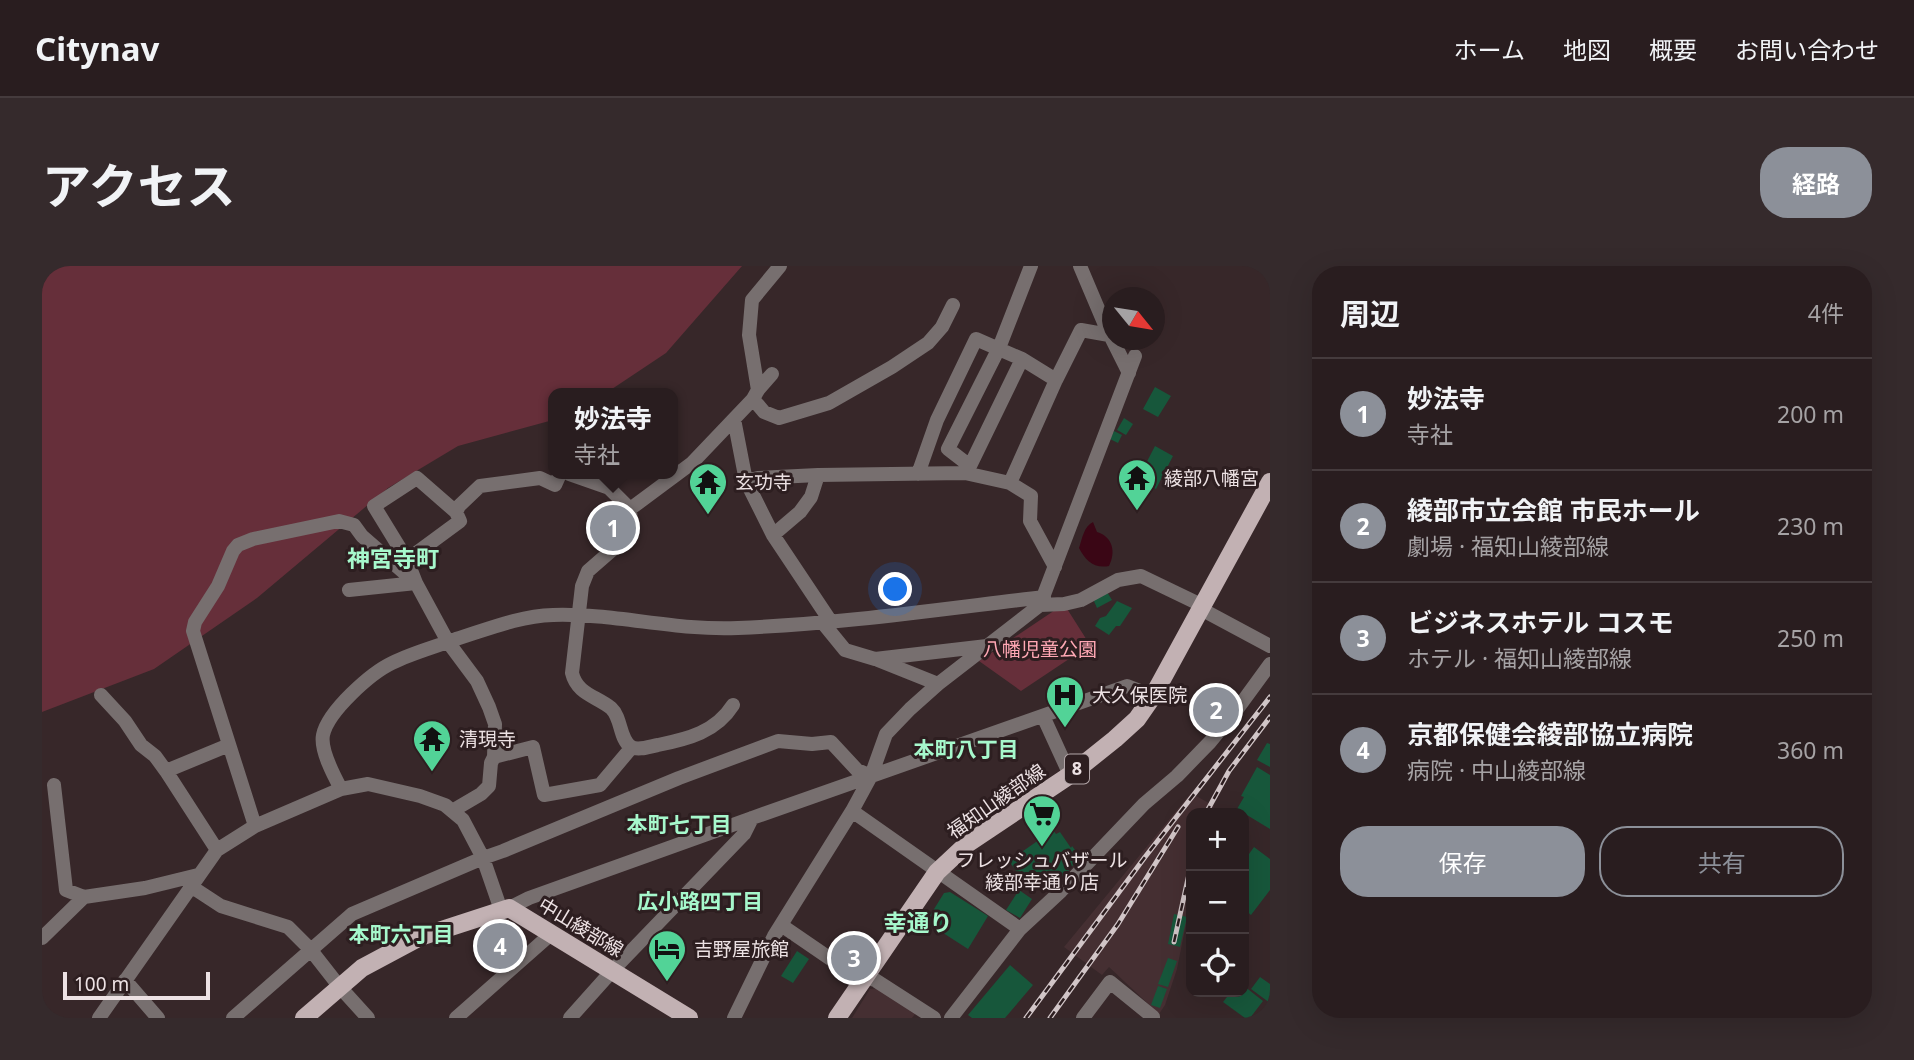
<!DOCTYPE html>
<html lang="ja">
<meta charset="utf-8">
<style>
body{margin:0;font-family:"Noto Sans","Noto Sans JP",sans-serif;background:#352a2c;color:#f1f3f6}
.controls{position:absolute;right:21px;bottom:21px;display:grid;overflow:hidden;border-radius:14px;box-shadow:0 7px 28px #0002}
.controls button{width:63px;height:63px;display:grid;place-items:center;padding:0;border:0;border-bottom:2px solid #453b3d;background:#291d1f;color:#f1f3f6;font:35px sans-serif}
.compass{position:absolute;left:1060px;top:21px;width:63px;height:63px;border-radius:50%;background:#291d1f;box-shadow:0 7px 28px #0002;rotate:120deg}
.scale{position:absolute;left:21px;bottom:18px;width:147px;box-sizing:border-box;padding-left:7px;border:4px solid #ede2e4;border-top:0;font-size:19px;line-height:24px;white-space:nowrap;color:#ede2e4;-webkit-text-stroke:5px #2d1e20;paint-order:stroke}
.you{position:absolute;left:854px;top:324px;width:24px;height:24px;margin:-18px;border:5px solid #fff;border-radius:50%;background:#1a73e8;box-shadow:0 0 0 10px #1a73e833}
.badge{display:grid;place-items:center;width:46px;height:46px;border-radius:50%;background:#8c9099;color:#fff;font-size:23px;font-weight:700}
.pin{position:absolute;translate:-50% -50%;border:4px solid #fff;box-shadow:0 2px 7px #0006}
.popup{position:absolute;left:506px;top:122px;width:130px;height:91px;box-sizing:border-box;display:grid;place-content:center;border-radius:14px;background:#291d1f;filter:drop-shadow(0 2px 5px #0005);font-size:23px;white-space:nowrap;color:#a5a2a4}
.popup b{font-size:26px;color:#f1f3f6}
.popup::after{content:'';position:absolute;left:50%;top:100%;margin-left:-14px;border:14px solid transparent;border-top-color:#291d1f}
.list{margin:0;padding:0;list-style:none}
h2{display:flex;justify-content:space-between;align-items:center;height:91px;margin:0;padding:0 28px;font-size:30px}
h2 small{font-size:23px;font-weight:400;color:#a5a2a4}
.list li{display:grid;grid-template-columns:46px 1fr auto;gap:21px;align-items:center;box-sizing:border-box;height:112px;padding:0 28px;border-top:2px solid #453b3d}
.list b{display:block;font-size:26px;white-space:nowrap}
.list p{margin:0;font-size:23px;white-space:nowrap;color:#a5a2a4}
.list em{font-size:23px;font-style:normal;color:#a5a2a4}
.actions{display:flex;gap:14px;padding:21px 28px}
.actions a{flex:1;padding:16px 0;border:2px solid #8c9099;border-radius:28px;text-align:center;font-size:24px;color:#8c9099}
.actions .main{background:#8c9099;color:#fff}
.icon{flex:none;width:38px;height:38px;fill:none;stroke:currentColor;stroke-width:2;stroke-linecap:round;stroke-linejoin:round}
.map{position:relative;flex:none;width:1228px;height:752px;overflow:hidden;border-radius:28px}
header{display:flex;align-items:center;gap:42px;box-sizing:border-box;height:98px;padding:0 35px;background:#291d1f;border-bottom:2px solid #453b3d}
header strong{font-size:33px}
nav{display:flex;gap:38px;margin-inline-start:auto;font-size:24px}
.intro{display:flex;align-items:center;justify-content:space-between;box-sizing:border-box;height:168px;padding:0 42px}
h1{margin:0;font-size:49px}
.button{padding:18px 32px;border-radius:28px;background:#8c9099;color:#fff;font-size:24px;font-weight:700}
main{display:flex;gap:42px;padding:0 42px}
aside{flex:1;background:#291d1f;border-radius:28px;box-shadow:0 7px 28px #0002}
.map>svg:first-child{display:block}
.built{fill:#452f32}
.green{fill:#662f3a}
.water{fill:#3a0615}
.building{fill:#17573b}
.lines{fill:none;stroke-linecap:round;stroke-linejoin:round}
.minor{stroke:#776f6f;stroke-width:14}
.major{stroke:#c2b1b3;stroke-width:18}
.rail-casing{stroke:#d1c5c7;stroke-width:5}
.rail{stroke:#2d1e20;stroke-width:2.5;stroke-dasharray:8;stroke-linecap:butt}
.labels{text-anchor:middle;stroke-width:6;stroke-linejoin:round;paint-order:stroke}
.shield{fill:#2d1e20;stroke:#b3a7a9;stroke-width:2}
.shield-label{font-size:18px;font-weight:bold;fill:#ede2e4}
.poi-label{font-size:19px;fill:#ede2e4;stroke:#2d1e20;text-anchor:start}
.park-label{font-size:19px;fill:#ffa8b4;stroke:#2d1e20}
.street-label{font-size:19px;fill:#ede2e4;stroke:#2d1e20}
.neighbourhood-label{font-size:21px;font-weight:bold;fill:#a6f8cc;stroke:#2d1e20}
.quarter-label{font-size:23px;font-weight:bold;fill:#a6f8cc;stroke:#2d1e20}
</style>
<header>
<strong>Citynav</strong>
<nav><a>ホーム</a><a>地図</a><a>概要</a><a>お問い合わせ</a></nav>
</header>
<div class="intro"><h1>アクセス</h1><a class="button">経路</a></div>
<main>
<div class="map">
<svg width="1228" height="752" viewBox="0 0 1228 752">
<rect width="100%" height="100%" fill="#372729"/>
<path class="built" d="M1149,527L1172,540L1169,547H1149V633L1135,703L1123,739L1117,748L1067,701L1060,709L1022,681Z
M837,722L874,747L870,752H810L828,723Z"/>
<path class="green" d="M0,0H700L624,87L564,127H512L511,154L416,180L346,222L215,332L112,403L0,446Z
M1022,338L1048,379L979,425L937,395Z"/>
<path class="water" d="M1051,256L1055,266C1071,271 1074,286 1067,300C1052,303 1043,294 1037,282C1040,273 1042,260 1051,256Z"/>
<path class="building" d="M1113,121L1129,130L1116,151L1101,143Z
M1082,152L1091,158L1084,169L1075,164Z
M1072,165L1080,169L1076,177L1068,173Z
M1113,180L1131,190L1114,223L1096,213Z
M1065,326L1070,334L1055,342L1051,333Z
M1075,335L1090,342L1078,360H1074L1067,369L1053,360L1058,352L1064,350Z
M1225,477L1228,478V501L1215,494Z
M1215,501L1228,509V563L1195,543L1202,531L1199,530Z
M1011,564L1014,568L1018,566L1029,582L1030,580L1037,589L1034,591L1037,595L1026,603L1027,605L999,625L986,607L979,612L967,595Z
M1212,581L1228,593V624L1209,649L1202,643V595Z
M977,624L990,633L978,652L964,644Z
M908,626L946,650L926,683L884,656L902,627Z
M1132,648L1145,651L1138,681L1126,678Z
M755,685L767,693L751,717L739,710Z
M1126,692L1135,695L1126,721L1116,718Z
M968,699L991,719L963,752H930L926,749Z
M1218,711L1228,718V737L1209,723Z
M1116,720L1125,723L1118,742L1109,739Z
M1202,720L1221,735L1208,752H1203L1181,736L1189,726H1202Z"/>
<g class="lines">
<path class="minor" d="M1038,0L1063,59L1087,107
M716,124L730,108
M711,133L722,146L737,152L787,137L850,101L886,77L900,61L911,39
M692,153L704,215L731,269L789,356
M928,200L906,183L957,82L989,0
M923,207L928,200L980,93
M527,208L567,222L588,243L589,259L585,271L546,305L540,320L530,407C535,428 554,430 569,442C580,452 577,473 589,481C597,485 609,480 616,479C646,473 674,466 691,439
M876,208L895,154L934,73L980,93L1014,114
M704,215L716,212L776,209L923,207L968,217L989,230L988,255L1013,301
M968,217L1014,114L1039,64L1067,69
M588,243L650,197L711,133L716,124L707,69L710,34L738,0
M731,269L758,246L769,231L776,209
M365,294L332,240L375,212L414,246
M307,324L374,317L365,294L418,255L414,246L417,240L438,220L498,212L513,219L518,208
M998,339L1022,338L1039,334L1076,314L1099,310L1153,336L1159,343L1228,380
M781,357L803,384L833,393L945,380
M836,394L896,418
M59,429L83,455L99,479L113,490L124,505L187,479
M1001,450L1028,509
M452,491L491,481L502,529L558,519L590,481
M124,505L175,584
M12,519L24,624L42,631
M299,523C292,510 278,484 281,469C286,445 329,407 350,397C370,387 393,381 414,373C446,363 477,350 511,349C573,347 634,365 696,362C798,358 900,343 1002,331
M810,545L978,663
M213,560L151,365L153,356L176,320L191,285L196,279L211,273L297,255L312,259L320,270L374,317L406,376L435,415L447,441L453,458L452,491L449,497L447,520L439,528L410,545
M150,621L179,640L246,661L268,683L297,720L326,752
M467,642L487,632L710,552L1085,420L1111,430
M739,659L812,709L833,714L892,752
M0,672L42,631L103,622L156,609
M83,714L116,752
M57,752L175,584L213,560L299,523L326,518L378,530L403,539L421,554L441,592L459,644
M191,752L310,648L441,592L461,585L637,512L736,475L770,478L789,476L815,504L829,510
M414,752L509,668
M528,752L570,705L702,568L710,552
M692,752L732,670L810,545L829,510L844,468L868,443L896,418L998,339L1093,90
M909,752L978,663L1019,625L1102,538L1135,510L1168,476L1196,442L1228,398
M1041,752L1068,716L1111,751"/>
<path class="major" d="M262,752L320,702L378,671L467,642L647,752
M795,752L895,606L925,578L1028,509L1073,473L1095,453L1111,430L1228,216"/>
<defs>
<path id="rail" d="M1164,547L1187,505L1228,451
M1132,676L1149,599
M984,752L1103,591L1228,431
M1008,752L1076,658L1136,561"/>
</defs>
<use href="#rail" class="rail-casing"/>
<use href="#rail" class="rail"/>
</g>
<defs>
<symbol id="temple-pin" viewBox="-11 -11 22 30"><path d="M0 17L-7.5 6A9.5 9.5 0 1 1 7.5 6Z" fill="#52d397" stroke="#2d1e20"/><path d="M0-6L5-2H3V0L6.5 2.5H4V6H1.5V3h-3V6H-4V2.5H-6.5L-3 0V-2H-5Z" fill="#111"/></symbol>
<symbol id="hospital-pin" viewBox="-11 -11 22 30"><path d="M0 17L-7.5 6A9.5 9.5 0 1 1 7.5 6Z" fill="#52d397" stroke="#2d1e20"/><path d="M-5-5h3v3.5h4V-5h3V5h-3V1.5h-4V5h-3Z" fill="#111"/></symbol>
<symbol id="supermarket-pin" viewBox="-11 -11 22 30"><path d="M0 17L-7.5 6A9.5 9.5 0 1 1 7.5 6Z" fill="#52d397" stroke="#2d1e20"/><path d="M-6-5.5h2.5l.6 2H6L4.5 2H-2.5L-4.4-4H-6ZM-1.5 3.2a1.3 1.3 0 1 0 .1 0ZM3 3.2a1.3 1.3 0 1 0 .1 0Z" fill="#111"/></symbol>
<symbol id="hotel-pin" viewBox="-11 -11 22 30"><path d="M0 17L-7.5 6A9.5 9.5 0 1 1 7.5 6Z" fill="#52d397" stroke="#2d1e20"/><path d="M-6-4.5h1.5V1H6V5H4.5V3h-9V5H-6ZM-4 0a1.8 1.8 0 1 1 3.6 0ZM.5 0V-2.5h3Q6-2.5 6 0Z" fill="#111"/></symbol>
</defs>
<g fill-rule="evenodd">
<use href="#temple-pin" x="1073" y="190" width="44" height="60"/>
<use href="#temple-pin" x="644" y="194" width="44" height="60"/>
<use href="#hospital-pin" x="1001" y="407" width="44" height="60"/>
<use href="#temple-pin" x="368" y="451" width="44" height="60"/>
<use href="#supermarket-pin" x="978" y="526" width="44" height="60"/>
<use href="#hotel-pin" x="603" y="661" width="44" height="60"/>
</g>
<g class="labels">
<rect class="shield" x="1023" y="488.5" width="24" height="29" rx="5"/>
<g class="shield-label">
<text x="1035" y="509">8</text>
</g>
<g class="poi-label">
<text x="1122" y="219">綾部八幡宮</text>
<text x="693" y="223">玄功寺</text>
<text x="1050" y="436">大久保医院</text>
<text x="417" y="480">清現寺</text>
<text x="1000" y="601" text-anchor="middle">フレッシュバザール<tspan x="1000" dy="22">綾部幸通り店</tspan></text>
<text x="652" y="690">吉野屋旅館</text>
</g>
<g class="park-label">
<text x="998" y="390">八幡児童公園</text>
</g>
<g class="street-label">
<text transform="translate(954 535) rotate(-35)" y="7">福知山綾部線</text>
<text transform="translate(539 661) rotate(31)" y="7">中山綾部線</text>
</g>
<g class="neighbourhood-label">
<text x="924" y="491">本町八丁目</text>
<text x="637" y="566">本町七丁目</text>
<text x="658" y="643">広小路四丁目</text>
<text x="359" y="676">本町六丁目</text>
</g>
<g class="quarter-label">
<text x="351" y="301">神宮寺町</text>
<text x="876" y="665">幸通り</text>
</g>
</g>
</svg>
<div class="controls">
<button>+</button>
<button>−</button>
<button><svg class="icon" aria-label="locate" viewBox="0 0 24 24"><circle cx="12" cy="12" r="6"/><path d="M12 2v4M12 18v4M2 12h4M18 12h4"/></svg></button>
</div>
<svg class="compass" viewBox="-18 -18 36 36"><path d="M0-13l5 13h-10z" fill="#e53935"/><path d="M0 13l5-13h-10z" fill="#a5a2a4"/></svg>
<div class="scale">100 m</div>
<div class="you"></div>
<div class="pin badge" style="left:571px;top:262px">1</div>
<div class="popup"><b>妙法寺</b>寺社</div>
<div class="pin badge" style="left:1174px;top:444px">2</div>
<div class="pin badge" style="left:812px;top:692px">3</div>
<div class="pin badge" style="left:458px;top:680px">4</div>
</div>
<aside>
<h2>周辺<small>4件</small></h2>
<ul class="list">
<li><span class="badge">1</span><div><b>妙法寺</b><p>寺社</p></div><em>200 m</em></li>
<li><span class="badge">2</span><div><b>綾部市立会館 市民ホール</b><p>劇場 · 福知山綾部線</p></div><em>230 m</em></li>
<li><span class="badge">3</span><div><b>ビジネスホテル コスモ</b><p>ホテル · 福知山綾部線</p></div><em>250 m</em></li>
<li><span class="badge">4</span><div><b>京都保健会綾部協立病院</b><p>病院 · 中山綾部線</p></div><em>360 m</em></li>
</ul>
<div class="actions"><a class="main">保存</a><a>共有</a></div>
</aside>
</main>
